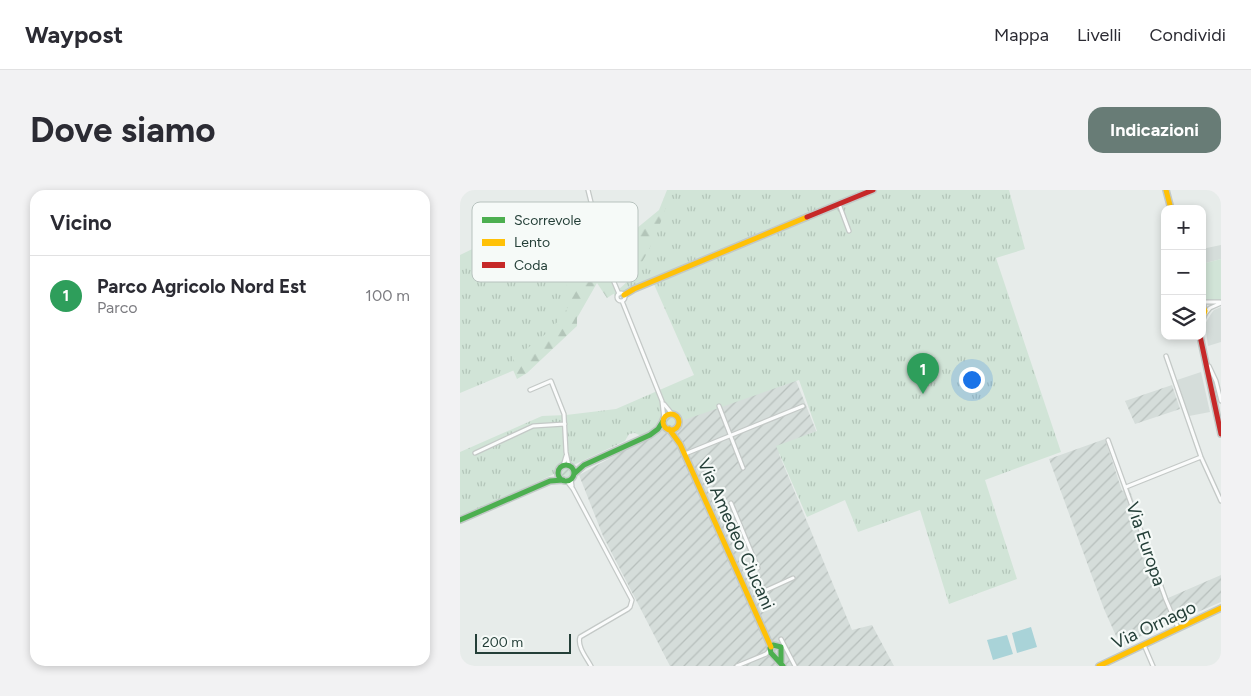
<!DOCTYPE html>
<html lang="it">
<meta charset="utf-8">
<style>
body{margin:0;font-family:Figtree,sans-serif;background:#f2f2f3;color:#2b2b33}
.controls{position:absolute;right:15px;top:15px;display:grid;overflow:hidden;border-radius:10px;box-shadow:0 2px 8px #0003}
.controls button{width:45px;height:45px;display:grid;place-items:center;padding:0;border:0;border-bottom:1px solid #e1e1e2;background:#fff;color:#2b2b33;font:25px sans-serif}
.scale{position:absolute;left:15px;bottom:12px;width:96px;box-sizing:border-box;padding-left:5px;border:2px solid #243f38;border-top:0;font-size:14px;line-height:18px;white-space:nowrap;color:#243f38;-webkit-text-stroke:4px #f6faf8;paint-order:stroke}
.you{position:absolute;left:511px;top:189px;width:18px;height:18px;margin:-12px;border:4px solid #fff;border-radius:50%;background:#1a73e8;box-shadow:0 0 0 8px #1a73e833}
.badge{display:grid;place-items:center;width:32px;height:32px;border-radius:50%;background:#687c76;color:#fff;font-size:16px;font-weight:700}
.pin{position:absolute;translate:-50% -41px;filter:drop-shadow(0 1px 2px #0008)}
.pin::after{content:'';position:absolute;top:26px;width:18px;height:15px;background:inherit;clip-path:polygon(0 0,100% 0,50% 100%)}
.list{margin:0;padding:0;list-style:none}
h2{display:flex;justify-content:space-between;align-items:center;height:65px;margin:0;padding:0 20px;font-size:21px}
h2 small{font-size:16px;font-weight:400;color:#7c7c81}
.list li{display:grid;grid-template-columns:32px 1fr auto;gap:15px;align-items:center;box-sizing:border-box;height:80px;padding:0 20px;border-top:1px solid #e1e1e2}
.list b{display:block;font-size:19px;white-space:nowrap}
.list p{margin:0;font-size:16px;white-space:nowrap;color:#7c7c81}
.list em{font-size:16px;font-style:normal;color:#7c7c81}
.icon{flex:none;width:28px;height:28px;fill:none;stroke:currentColor;stroke-width:2;stroke-linecap:round;stroke-linejoin:round}
.map{position:relative;flex:none;width:761px;height:476px;overflow:hidden;border-radius:15px}
header{display:flex;align-items:center;gap:30px;box-sizing:border-box;height:70px;padding:0 25px;background:#fff;border-bottom:1px solid #e1e1e2}
header strong{font-size:24px}
nav{display:flex;gap:28px;margin-inline-start:auto;font-size:18px}
.intro{display:flex;align-items:center;justify-content:space-between;box-sizing:border-box;height:120px;padding:0 30px}
h1{margin:0;font-size:35px}
.button{padding:12px 22px;border-radius:15px;background:#687c76;color:#fff;font-size:18px;font-weight:700}
main{display:flex;gap:30px;padding:0 30px}
aside{flex:1;background:#fff;border-radius:15px;box-shadow:0 2px 8px #0003}
.map>svg:first-child{display:block}
.built{fill:#d5ddda}
.industrial{fill:url(#industrial-furrows)}
.grass{fill:#d1e4d7}
.forest{fill:url(#forest-firs)}
.park{fill:url(#park-tufts)}
.garden{fill:url(#garden-furrows)}
.water{fill:#a9d3d8}
.lines{fill:none;stroke-linecap:round;stroke-linejoin:round}
.street-casing{stroke:#c4c9c7;stroke-width:5.5}
.fast-casing{stroke:#c2c9c7;stroke-width:8}
.slow-casing{stroke:#c2c9c7;stroke-width:8}
.jam-casing{stroke:#c2c9c7;stroke-width:8}
.street{stroke:#fbfcfc;stroke-width:3}
.fast{stroke:#4caf50;stroke-width:5}
.slow{stroke:#ffc107;stroke-width:5}
.jam{stroke:#c62828;stroke-width:5}
.labels{text-anchor:middle;stroke-width:4.5;stroke-linejoin:round;paint-order:stroke}
.street-label{font-size:18px;fill:#243f38;stroke:#f6faf8}
.key{fill:#f6faf8;stroke:#b7c2be;stroke-width:1}
.key-label{font-size:14px;fill:#243f38}
</style>
<header>
<strong>Waypost</strong>
<nav><a>Mappa</a><a>Livelli</a><a>Condividi</a></nav>
</header>
<div class="intro"><h1>Dove siamo</h1><a class="button">Indicazioni</a></div>
<main>
<aside>
<h2>Vicino<small></small></h2>
<ul class="list">
<li><span class="badge" style="background:#2e9e5b">1</span><div><b>Parco Agricolo Nord Est</b><p>Parco</p></div><em>100 m</em></li>
</ul>
</aside>
<div class="map">
<svg width="761" height="476" viewBox="0 0 761 476">
<defs>
<pattern id="industrial-furrows" width="10" height="10" patternUnits="userSpaceOnUse" patternTransform="scale(1.25)"><rect width="10" height="10" fill="#d5ddda"/><path d="M-1 1l2-2M0 10L10 0M9 11l2-2" fill="none" stroke="#b7bfbc"/></pattern>
<pattern id="forest-firs" width="22" height="20" patternUnits="userSpaceOnUse" patternTransform="scale(1.25)"><rect width="22" height="20" fill="#d1e4d7"/><path d="M5 1l3.5 6h-7zM16 11l3.5 6h-7z" fill="#b3c5b9"/></pattern>
<pattern id="park-tufts" width="24" height="20" patternUnits="userSpaceOnUse" patternTransform="scale(1.25)"><rect width="24" height="20" fill="#d1e4d7"/><path d="M3 7l-1-3M5 7V3M7 7l1-3M15 17l-1-3M17 17v-4M19 17l1-3" fill="none" stroke="#b3c5b9"/></pattern>
<pattern id="garden-furrows" width="10" height="10" patternUnits="userSpaceOnUse" patternTransform="scale(1.25)"><rect width="10" height="10" fill="#d1e4d7"/><path d="M-1 1l2-2M0 10L10 0M9 11l2-2" fill="none" stroke="#b3c5b9"/></pattern>
</defs>
<rect width="100%" height="100%" fill="#e7ecea"/>
<path class="built" d="M761,55V69L742,74V59Z
M761,117V152L748,156L745,134L751,124L754,120Z
M741,182L750,222L729,226L717,190Z"/>
<path class="industrial" d="M333,183L359,248L319,264L392,440L412,435L434,476H210L143,346L119,285L222,229Z
M712,195L720,219L675,234L665,211Z
M645,249L662,301L669,298L708,408L761,385V412L663,454L656,446L644,419L589,269Z"/>
<path class="grass" d="M761,69V110H746L742,109V74Z"/>
<path class="forest" d="M207,0H237L179,81L170,65L153,76L158,101L147,108L137,93L117,128V136L67,183L57,189L21,106L0,121V65L33,49L35,51L55,45V40L118,24L131,77L141,72L133,40L143,36L150,46L154,64L173,56L171,43L199,20Z"/>
<path class="park" d="M212,0H549L565,59L536,68L601,262L525,290L557,389L489,414L460,320L398,342L385,310L347,327L316,256L357,241L339,190L224,230L218,228L214,229L210,236L181,246L175,243L169,244L165,251L0,328V262L82,226L106,225L156,219L234,185L193,92L154,106V103C187,79 199,37 212,0Z
M73,47L90,70H97L112,109C99,137 78,151 53,168L57,179L0,203V71L38,52L41,59L44,58L47,63Z"/>
<path class="garden" d="M205.5 232a5.5 5.5 0 1 1 11 0a5.5 5.5 0 1 1-11 0Z
M100.5 283a5.5 5.5 0 1 1 11 0a5.5 5.5 0 1 1-11 0Z"/>
<path class="water" d="M571,437L577,457L557,463L552,443Z
M547,445L553,464L533,470L527,450Z"/>
<g class="lines">
<defs>
<path id="street" d="M128,0L146,73L159,104
M379,14L389,41
M157 107a4 4 0 1 1 8 0a4 4 0 1 1-8 0Z
M162,111L202,211L204,229
M742,112H760
M745,124L750,118L761,113
M706,166L741,267L761,311
M749,176L756,191L761,211
M70,200L91,191L104,224L106,262L109,276
M204,214L213,225
M259,216L283,278
M648,250L706,410L718,438
M15,263L73,236L105,234
M225,264L343,216
M103,276L106,266
M111,289L112,296
M106,290L113,299L172,410L170,417L168,419L120,447C117,456 126,467 131,476
M666,297L741,267
M271,313L298,378
M292,392L300,403L333,388
M321,449L335,476
M684,455L693,476
M277,476L306,464L310,460"/>
<path id="fast" d="M98 283a8 8 0 1 1 16 0a8 8 0 1 1-16 0Z
M114,284L124,275L190,245L198,239L203,231
M0,330L90,291L103,290
M321,473V457L313,455L310,458L311,463L323,476"/>
<path id="slow" d="M706,0L711,19
M164,105L174,99L347,27
M742,114L745,121L742,129
M203 232a8 8 0 1 1 16 0a8 8 0 1 1-16 0Z
M209,239L220,254L311,457
M639,476L761,418"/>
<path id="jam" d="M347,27L413,0
M740,146L761,244"/>
</defs>
<use href="#street" class="street-casing"/>
<use href="#fast" class="fast-casing"/>
<use href="#slow" class="slow-casing"/>
<use href="#jam" class="jam-casing"/>
<use href="#street" class="street"/>
<use href="#fast" class="fast"/>
<use href="#slow" class="slow"/>
<use href="#jam" class="jam"/>
</g>
<g class="labels">
<g class="street-label">
<text transform="translate(276 344) rotate(66)" y="6">Via Amedeo Ciucani</text>
<text transform="translate(686 354) rotate(71)" y="6">Via Europa</text>
<text transform="translate(694 435) rotate(-25)" y="6">Via Ornago</text>
</g>
</g>
<rect x="12" y="12" width="166" height="80" rx="8" class="key"/>
<rect x="22" y="27" width="23" height="6" fill="#4caf50"/>
<rect x="22" y="49" width="23" height="7" fill="#ffc107"/>
<rect x="22" y="72" width="23" height="6" fill="#c62828"/>
<g class="key-label">
<text x="54" y="35">Scorrevole</text>
<text x="54" y="57">Lento</text>
<text x="54" y="80">Coda</text>
</g>
</svg>
<div class="controls">
<button>+</button>
<button>−</button>
<button><svg class="icon" aria-label="layers" viewBox="0 0 24 24"><path d="M12 4l9 5-9 5-9-5zM3 14l9 5 9-5"/></svg></button>
</div>
<div class="scale">200 m</div>
<div class="you"></div>
<div class="pin badge" style="left:463px;top:204px;background:#2e9e5b">1</div>
</div>
</main>
